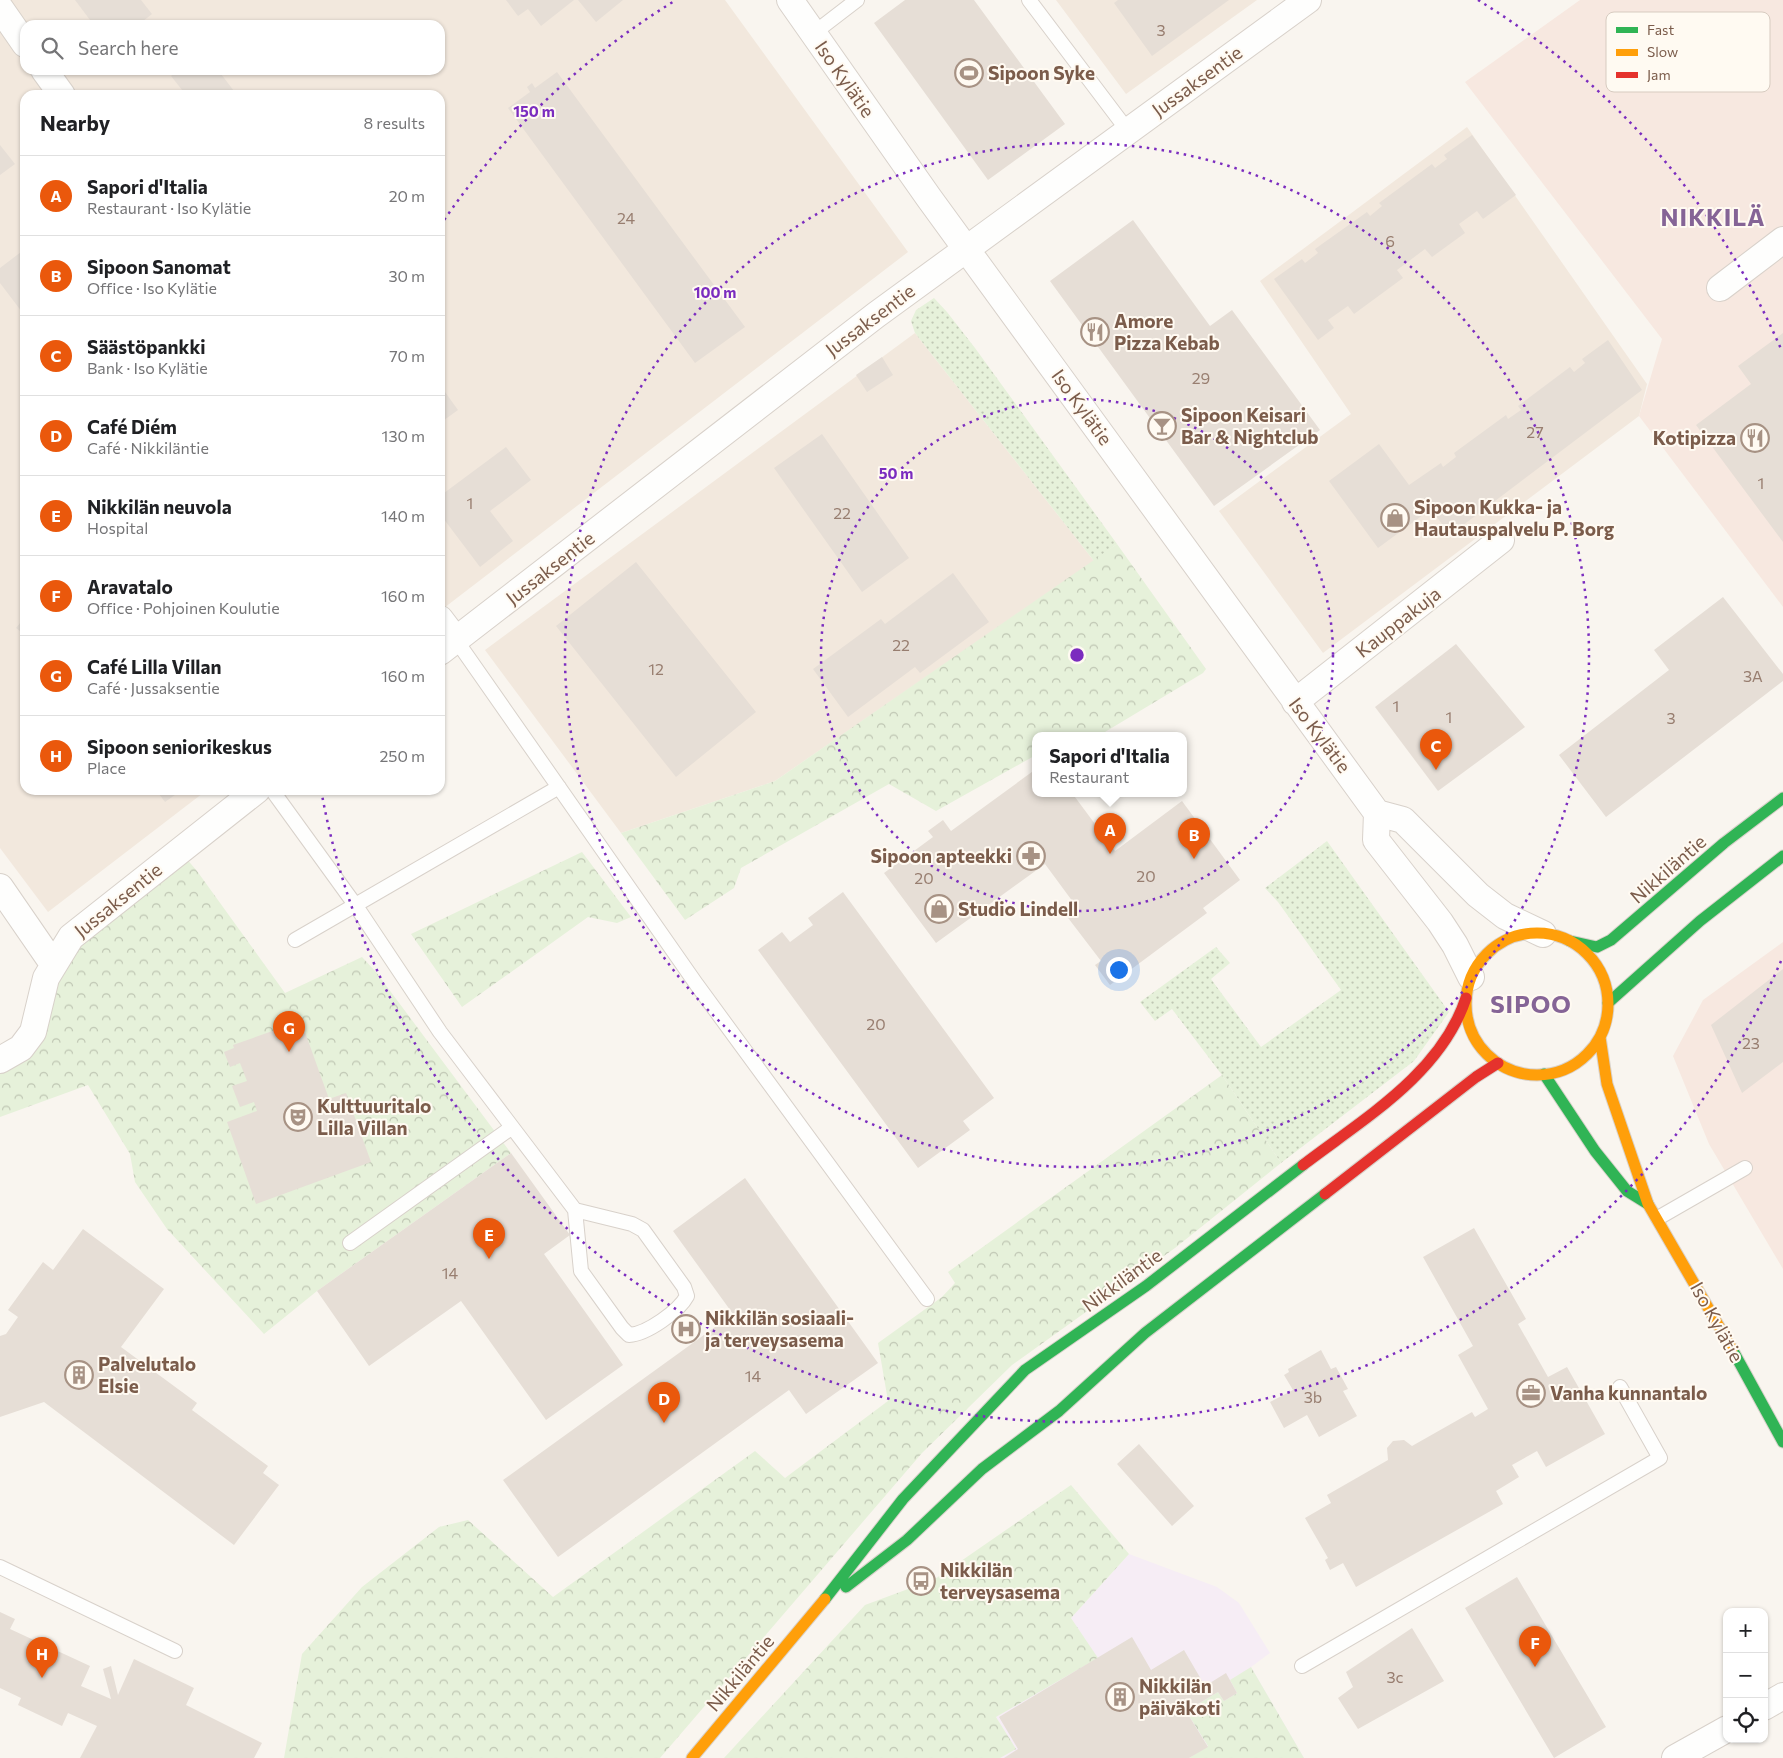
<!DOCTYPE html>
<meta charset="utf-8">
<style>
body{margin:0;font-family:Commissioner,sans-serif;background:#f2f2f2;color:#202124}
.controls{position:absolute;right:15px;bottom:15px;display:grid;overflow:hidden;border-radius:10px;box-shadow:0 1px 4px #0004}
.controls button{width:45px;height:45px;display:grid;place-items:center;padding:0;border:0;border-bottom:1px solid #e0e0e0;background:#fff;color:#202124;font:25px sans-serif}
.you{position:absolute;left:1118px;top:969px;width:18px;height:18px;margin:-12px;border:4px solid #fff;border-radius:50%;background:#1a73e8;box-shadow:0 0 0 8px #1a73e833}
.badge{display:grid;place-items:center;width:32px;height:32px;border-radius:50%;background:#ea580c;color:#fff;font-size:16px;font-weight:700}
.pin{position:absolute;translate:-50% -41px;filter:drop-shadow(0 1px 2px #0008)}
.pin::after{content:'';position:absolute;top:26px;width:18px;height:15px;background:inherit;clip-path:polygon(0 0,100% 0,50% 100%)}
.popup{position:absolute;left:1032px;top:732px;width:155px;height:65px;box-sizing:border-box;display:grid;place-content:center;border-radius:10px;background:#fff;filter:drop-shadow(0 1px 4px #0005);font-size:16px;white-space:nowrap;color:#757577}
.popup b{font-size:19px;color:#202124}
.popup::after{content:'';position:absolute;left:50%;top:100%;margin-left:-10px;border:10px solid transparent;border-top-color:#fff}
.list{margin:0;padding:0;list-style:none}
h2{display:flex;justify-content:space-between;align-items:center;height:65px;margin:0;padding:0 20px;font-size:21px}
h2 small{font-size:16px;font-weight:400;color:#757577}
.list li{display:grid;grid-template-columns:32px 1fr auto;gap:15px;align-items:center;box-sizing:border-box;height:80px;padding:0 20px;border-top:1px solid #e0e0e0}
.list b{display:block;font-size:19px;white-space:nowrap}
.list p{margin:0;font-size:16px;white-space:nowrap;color:#757577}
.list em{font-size:16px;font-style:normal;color:#757577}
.icon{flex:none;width:28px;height:28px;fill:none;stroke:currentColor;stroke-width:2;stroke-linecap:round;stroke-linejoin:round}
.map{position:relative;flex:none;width:1783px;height:1758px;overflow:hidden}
.search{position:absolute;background:#fff;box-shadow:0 1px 4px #0004;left:20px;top:20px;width:425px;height:55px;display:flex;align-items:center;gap:12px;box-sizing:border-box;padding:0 18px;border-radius:15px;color:#757577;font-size:19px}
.panel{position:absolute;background:#fff;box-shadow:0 1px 4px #0004;left:20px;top:90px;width:425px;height:705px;border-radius:15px}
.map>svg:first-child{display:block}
.residential{fill:#f2e8dd;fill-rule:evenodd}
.commercial{fill:#f7e8e0}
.education{fill:#f6edf5}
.grass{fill:url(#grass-dots)}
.forest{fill:url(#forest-crowns)}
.building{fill:#e6ded6}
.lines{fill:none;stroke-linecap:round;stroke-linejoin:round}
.lane-casing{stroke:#d8d1ca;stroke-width:16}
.street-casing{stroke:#d8d1ca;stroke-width:28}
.fast-casing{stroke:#d9d2cb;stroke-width:13}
.slow-casing{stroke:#d9d2cb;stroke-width:13}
.jam-casing{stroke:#d9d2cb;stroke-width:13}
.lane{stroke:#fefefd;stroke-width:14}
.street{stroke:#fefefd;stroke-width:26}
.fast{stroke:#30b455;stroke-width:11}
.slow{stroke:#ff9f0a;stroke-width:11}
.jam{stroke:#e5322d;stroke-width:11}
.ring{fill:none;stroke:#7b2cbf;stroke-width:2.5;stroke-dasharray:2.5 5}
.labels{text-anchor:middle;stroke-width:4;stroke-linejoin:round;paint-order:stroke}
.number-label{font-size:16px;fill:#987e70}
.poi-label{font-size:19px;font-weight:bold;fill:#7b5c4b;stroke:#fffaf2;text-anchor:start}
.street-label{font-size:19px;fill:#7b5c4b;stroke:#fffaf2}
.district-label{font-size:24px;font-weight:bold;letter-spacing:1px;fill:#856496;stroke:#fffaf2}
.key{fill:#fffaf2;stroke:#d7cbc0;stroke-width:1}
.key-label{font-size:14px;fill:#7b5c4b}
.centre{fill:#7b2cbf;stroke:#fffaf2;stroke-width:2.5}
.ring-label{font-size:15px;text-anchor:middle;font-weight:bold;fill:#7b2cbf;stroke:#fffaf2;stroke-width:4;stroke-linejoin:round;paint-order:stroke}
</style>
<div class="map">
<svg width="1783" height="1758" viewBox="0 0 1783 1758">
<defs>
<pattern id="grass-dots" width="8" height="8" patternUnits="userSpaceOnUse" patternTransform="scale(1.25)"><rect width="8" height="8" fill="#e6f1da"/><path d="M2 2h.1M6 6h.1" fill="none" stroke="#bfc6b3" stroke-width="1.8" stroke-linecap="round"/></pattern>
<pattern id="forest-crowns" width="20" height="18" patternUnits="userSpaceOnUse" patternTransform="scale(1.25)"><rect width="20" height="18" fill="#e6f1da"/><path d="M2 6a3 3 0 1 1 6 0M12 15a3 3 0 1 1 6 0" fill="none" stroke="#bfc6b3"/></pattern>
</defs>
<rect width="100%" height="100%" fill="#f9f5ef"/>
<path class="residential" d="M0,0H725L908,252L440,611V95H25V790H207L48,912L0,848ZM25,25H440V70H25Z
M1056,0H1257L1126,94Z
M1467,127L1647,384L1639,416L1323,653L1219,511L1351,414L1260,281Z
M915,333L1094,561L775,781L621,833L485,650Z"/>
<path class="commercial" d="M1580,0H1783V607L1639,416L1662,339L1465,82Z
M1783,942V1269L1709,1144L1673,1056L1703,1000Z"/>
<path class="education" d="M1129,1554L1217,1587L1239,1603L1270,1653L1251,1667L1304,1758H1000L1016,1749L996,1717L1097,1658L1071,1618Z"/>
<path class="grass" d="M934,298L947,312L975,348L1117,544L1094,561L915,333L911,321L916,310Z
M1327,841L1449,1012L1414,1061L1281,1163L1222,1075L1172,1009L1155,1021L1140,1002L1216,947L1230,963L1211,979L1261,1047L1341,990L1278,902L1265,888Z"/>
<path class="forest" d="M1117,544L1206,669L1203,673L1100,735H1036V755L936,811L889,784L741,868L734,888L685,920L621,833L775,781Z
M179,850L197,871L285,993L362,957L376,972L511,1153L317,1291L264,1334L167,1229L135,1182L130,1154L88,1085L0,1117V1060L21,1048L53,964Z
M582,852L631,917L617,923L588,917L462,1007L411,934Z
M1222,1075L1281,1163L1175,1248L1012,1365L922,1453L660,1758H284L302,1654L362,1587L439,1527L468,1520L553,1597L755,1451L785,1478L888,1401L878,1343L942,1297L955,1283L948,1272Z
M1071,1485L1129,1554L1071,1618L1098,1658L996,1717L1016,1749L1000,1758H724L865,1605L935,1579Z
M1251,1667L1304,1758H1189L1208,1746L1186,1711L1218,1692L1224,1701L1237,1693L1230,1680Z"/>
<path class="building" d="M75,0H141L152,14L138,25H103L99,20L93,24Z
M506,0H574L541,26L528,9L518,16Z
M578,0H623L596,22Z
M905,0H974L1065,124L988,180L874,23Z
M1118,0H1229L1152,56L1114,3Z
M178,70H218L237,95H186L171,76Z
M557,72L745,327L695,363L508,108L530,92L527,87L532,83L535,88Z
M1472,135L1516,195L1483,219L1477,211L1459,224L1465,233L1432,257L1425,249L1397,270L1403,278L1354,314L1348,306L1328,320L1334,328L1318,340L1274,279L1302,259L1305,263L1318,253L1315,249L1367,212L1370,216L1382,206L1379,203L1432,164L1435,168L1447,159L1444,155Z
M0,145L15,164L0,175Z
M1133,220L1210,326L1232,310L1320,430L1214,506L1050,281Z
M25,249V316L0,283V268Z
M1783,333V542L1696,425L1751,384L1738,366Z
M1608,340L1642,390L1450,535L1431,509L1378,548L1329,481L1379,444L1409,485L1441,463L1443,467L1456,457L1454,453L1506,415L1508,419L1521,410L1518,406L1570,367L1574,372L1585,363L1582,359Z
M882,357L893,375L867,392L856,375Z
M440,385L458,410L440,423Z
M822,434L909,558L862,592L774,468Z
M506,447L531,480L490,511L513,541L480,567L440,514V496Z
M636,562L756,712L676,777L556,626Z
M953,573L989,622L920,673L915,667L848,717L813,669L881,619L885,624Z
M1723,597L1783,674V681L1606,817L1559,755L1669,670L1654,650Z
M25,617V635L16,628Z
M1456,644L1525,727L1438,791L1375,707Z
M1036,769V793H1072L1115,851L1182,801L1240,880L1203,908L1207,913L1110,985L1095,965L1101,961L1062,910L1073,902L1045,864L936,943L884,873L933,837L928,831L943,820L951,831Z
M156,790H182L165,802Z
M843,892L994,1098L963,1121L970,1130L918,1168L758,950L782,932L790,942L813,925L808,918Z
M1783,969V1062L1742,1093L1711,1025Z
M301,1021L329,1099L346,1093L371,1162L256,1204L227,1122L257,1111L254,1102L240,1107L232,1086L247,1081L240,1063L230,1067L224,1052L234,1048L233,1045Z
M511,1153L570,1235L544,1254L623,1365L546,1420L461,1301L369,1366L317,1291Z
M745,1178L878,1363L806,1414L789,1390L558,1557L503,1480L733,1314L673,1231Z
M1474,1228L1526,1319L1518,1324L1548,1377L1567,1367L1605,1434L1546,1467L1537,1451L1512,1465L1519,1477L1496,1491L1503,1504L1356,1587L1343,1563L1330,1570L1325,1560L1328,1558L1305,1518L1331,1503L1327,1495L1388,1460L1387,1448L1393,1441L1404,1440L1412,1446L1472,1412L1475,1417L1488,1409L1458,1355L1473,1346L1423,1257Z
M83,1229L164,1289L121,1347L197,1403L192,1410L268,1466L263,1473L279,1485L234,1545L44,1402L0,1417V1336L6,1334L18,1317L8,1310L43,1262L53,1270Z
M1321,1350L1331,1369L1336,1367L1348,1389L1343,1391L1357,1416L1319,1437L1307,1415L1284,1428L1270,1402L1293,1390L1284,1375L1289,1372L1288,1369Z
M1139,1444L1194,1506L1172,1526L1117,1464Z
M1517,1577L1606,1727L1554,1758L1465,1608Z
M0,1612L15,1619L10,1629L90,1666L81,1686L111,1699L103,1669L111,1666L118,1695L134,1659L194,1688L186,1705L262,1743L254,1758H80L97,1726L68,1713L62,1726L18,1705L21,1698L0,1688Z
M1412,1628L1444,1681L1358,1729L1338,1698L1353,1687L1346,1672Z
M1132,1637L1151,1670L1184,1650L1205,1686L1226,1673L1237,1693L1224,1701L1218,1692L1186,1711L1208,1747L1189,1758H1004L1018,1749L999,1717Z"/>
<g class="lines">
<defs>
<path id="lane" d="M1029,0L1128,131
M814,33L857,0
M456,640L697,985L927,1299
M272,790L356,906L440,1032L575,1210L581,1271L622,1328L629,1335C647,1334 679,1311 687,1296L684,1287L643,1230L632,1224L575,1210
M295,940L559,787
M1658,1218L1745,1168
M350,1243L511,1128
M0,1567L175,1651
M1302,1666L1660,1458L1620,1387"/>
<path id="street" d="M790,0L929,198L1377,813L1403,820L1478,895L1505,916L1543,934
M0,8L25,44
M44,70L62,95
M1720,288L1783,240
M440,619L456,640
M440,652L876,315L1308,0
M1295,702L1501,540
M1377,813L1376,840L1440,922L1455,945L1471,977
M0,887L53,964
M0,1060L21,1048L33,1032L46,978L71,937L257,790
M1764,1707L1783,1696
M1675,1758L1727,1729"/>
<path id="fast" d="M1570,941L1597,947L1611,940L1724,843L1783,798
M1608,1003L1700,921L1783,856
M1544,1074L1595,1151L1627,1191L1648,1204
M1732,1349L1783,1442
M846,1587L907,1540L982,1469L1059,1411L1145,1333L1325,1194
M825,1599L903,1499L1025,1370L1146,1286L1303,1165"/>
<path id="slow" d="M1466 1004a71 71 0 1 1 142 0a71 71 0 1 1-142 0Z
M1600,1037L1607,1084L1648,1204L1732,1349
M692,1758L825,1599"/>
<path id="jam" d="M1303,1165C1363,1119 1441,1074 1466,998
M1325,1194L1476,1077L1498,1063"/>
</defs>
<use href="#lane" class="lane-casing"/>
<use href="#street" class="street-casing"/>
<use href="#fast" class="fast-casing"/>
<use href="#slow" class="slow-casing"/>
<use href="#jam" class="jam-casing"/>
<use href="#lane" class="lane"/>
<use href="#street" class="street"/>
<use href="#fast" class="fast"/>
<use href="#slow" class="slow"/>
<use href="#jam" class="jam"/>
</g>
<g class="ring">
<circle cx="1077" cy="655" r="256"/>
<circle cx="1077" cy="655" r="512"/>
<path d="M1781 961A768 768 0 0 1 322 795M440 226A768 768 0 0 1 676 0M1478 0A768 768 0 0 1 1781 349"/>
</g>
<defs>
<symbol id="stadium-ring" viewBox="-11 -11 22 22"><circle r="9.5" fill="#fffaf2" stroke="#a79284" stroke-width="1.5"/><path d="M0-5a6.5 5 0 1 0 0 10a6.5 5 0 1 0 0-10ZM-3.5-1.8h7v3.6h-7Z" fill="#a79284"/></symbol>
<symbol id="restaurant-ring" viewBox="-11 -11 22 22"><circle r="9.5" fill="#fffaf2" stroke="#a79284" stroke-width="1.5"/><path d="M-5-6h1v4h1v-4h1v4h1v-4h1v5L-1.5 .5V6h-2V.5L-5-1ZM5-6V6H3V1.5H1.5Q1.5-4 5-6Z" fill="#a79284"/></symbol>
<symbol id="bar-ring" viewBox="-11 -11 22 22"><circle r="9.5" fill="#fffaf2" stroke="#a79284" stroke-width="1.5"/><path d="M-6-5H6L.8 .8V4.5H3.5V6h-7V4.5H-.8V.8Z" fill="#a79284"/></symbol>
<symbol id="shop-ring" viewBox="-11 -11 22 22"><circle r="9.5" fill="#fffaf2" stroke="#a79284" stroke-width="1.5"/><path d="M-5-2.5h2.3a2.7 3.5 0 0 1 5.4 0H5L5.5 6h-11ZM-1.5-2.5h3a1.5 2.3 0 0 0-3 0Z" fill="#a79284"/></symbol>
<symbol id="pharmacy-ring" viewBox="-11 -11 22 22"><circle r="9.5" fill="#fffaf2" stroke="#a79284" stroke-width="1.5"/><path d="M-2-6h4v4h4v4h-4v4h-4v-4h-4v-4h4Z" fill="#a79284"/></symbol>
<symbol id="theatre-ring" viewBox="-11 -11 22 22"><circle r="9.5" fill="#fffaf2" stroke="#a79284" stroke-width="1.5"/><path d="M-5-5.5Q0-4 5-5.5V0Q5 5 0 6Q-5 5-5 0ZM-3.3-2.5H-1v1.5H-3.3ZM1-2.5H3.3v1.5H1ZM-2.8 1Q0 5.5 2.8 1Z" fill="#a79284"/></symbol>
<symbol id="hospital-ring" viewBox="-11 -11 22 22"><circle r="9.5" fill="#fffaf2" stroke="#a79284" stroke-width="1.5"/><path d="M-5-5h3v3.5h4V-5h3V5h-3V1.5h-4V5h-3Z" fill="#a79284"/></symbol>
<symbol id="building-ring" viewBox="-11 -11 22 22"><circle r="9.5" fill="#fffaf2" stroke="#a79284" stroke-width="1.5"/><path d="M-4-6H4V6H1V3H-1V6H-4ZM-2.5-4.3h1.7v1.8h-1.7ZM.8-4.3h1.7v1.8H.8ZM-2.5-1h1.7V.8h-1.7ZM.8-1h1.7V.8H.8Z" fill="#a79284"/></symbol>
<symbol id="office-ring" viewBox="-11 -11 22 22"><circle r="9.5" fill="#fffaf2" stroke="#a79284" stroke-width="1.5"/><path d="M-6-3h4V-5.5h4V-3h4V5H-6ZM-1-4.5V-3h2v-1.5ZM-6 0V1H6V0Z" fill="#a79284"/></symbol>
<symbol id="bus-ring" viewBox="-11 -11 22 22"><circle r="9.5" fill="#fffaf2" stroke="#a79284" stroke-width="1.5"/><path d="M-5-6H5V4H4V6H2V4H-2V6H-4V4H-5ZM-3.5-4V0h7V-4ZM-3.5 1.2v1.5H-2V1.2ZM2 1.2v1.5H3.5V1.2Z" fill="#a79284"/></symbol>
</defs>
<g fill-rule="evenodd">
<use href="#stadium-ring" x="953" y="57" width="32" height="32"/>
<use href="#restaurant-ring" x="1079" y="316" width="32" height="32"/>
<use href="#bar-ring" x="1146" y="410" width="32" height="32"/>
<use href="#restaurant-ring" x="1739" y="422" width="32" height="32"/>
<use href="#shop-ring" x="1379" y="502" width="32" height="32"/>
<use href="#pharmacy-ring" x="1015" y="840" width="32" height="32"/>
<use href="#shop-ring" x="923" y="893" width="32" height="32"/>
<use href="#theatre-ring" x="282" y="1101" width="32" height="32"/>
<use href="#hospital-ring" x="670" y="1313" width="32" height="32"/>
<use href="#building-ring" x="63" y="1359" width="32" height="32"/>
<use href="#office-ring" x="1515" y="1377" width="32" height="32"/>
<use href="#bus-ring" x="905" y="1565" width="32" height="32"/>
<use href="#building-ring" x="1104" y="1681" width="32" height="32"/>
</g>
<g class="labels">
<g class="number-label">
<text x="1161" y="36">3</text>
<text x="626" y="224">24</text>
<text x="1390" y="247">6</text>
<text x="1201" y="384">29</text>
<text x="1535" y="438">27</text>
<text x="1761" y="489">1</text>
<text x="470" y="509">1</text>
<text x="842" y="519">22</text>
<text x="901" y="651">22</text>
<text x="656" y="675">12</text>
<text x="1753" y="682">3A</text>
<text x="1396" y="712">1</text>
<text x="1449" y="723">1</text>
<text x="1671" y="724">3</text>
<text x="1146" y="882">20</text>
<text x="924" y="884">20</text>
<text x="876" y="1030">20</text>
<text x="1751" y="1049">23</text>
<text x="450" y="1279">14</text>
<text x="753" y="1382">14</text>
<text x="1313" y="1403">3b</text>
<text x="1395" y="1683">3c</text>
</g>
<g class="poi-label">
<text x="988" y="80">Sipoon Syke</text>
<text x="1114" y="328">Amore<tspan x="1114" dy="22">Pizza Kebab</tspan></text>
<text x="1181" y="422">Sipoon Keisari<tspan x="1181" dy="22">Bar &amp; Nightclub</tspan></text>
<text x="1736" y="445" text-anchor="end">Kotipizza</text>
<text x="1414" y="514">Sipoon Kukka- ja<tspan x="1414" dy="22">Hautauspalvelu P. Borg</tspan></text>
<text x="1012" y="863" text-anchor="end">Sipoon apteekki</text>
<text x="958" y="916">Studio Lindell</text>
<text x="317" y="1113">Kulttuuritalo<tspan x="317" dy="22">Lilla Villan</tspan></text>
<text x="705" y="1325">Nikkilän sosiaali-<tspan x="705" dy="22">ja terveysasema</tspan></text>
<text x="98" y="1371">Palvelutalo<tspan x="98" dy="22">Elsie</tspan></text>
<text x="1550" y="1400">Vanha kunnantalo</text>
<text x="940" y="1577">Nikkilän<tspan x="940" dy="22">terveysasema</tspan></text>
<text x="1139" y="1693">Nikkilän<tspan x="1139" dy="22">päiväkoti</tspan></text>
</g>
<g class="street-label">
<text transform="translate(845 79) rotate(55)" y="7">Iso Kylätie</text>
<text transform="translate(1197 81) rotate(-36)" y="7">Jussaksentie</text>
<text transform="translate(870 320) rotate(-37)" y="7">Jussaksentie</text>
<text transform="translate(1082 407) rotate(54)" y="7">Iso Kylätie</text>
<text transform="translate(550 568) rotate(-38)" y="7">Jussaksentie</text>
<text transform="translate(1398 622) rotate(-38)" y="7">Kauppakuja</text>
<text transform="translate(1320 735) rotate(53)" y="7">Iso Kylätie</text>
<text transform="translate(1668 869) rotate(-41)" y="7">Nikkiläntie</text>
<text transform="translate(118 900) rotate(-39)" y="7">Jussaksentie</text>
<text transform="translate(1122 1280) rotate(-36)" y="7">Nikkiläntie</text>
<text transform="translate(1717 1322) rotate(61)" y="7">Iso Kylätie</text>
<text transform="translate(740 1673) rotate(-50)" y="7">Nikkiläntie</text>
</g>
<g class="district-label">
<text x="1713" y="226">NIKKILÄ</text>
<text x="1531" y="1013">SIPOO</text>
</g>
</g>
<rect x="1606" y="12" width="164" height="80" rx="8" class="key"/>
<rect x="1616" y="27" width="22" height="6" fill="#30b455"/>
<rect x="1616" y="49" width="22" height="7" fill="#ff9f0a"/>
<rect x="1616" y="72" width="22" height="6" fill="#e5322d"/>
<g class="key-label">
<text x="1647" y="35">Fast</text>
<text x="1647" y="57">Slow</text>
<text x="1647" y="80">Jam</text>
</g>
<circle cx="1077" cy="655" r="8" class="centre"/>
<g class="ring-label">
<text x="534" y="117">150 m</text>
<text x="715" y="298">100 m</text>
<text x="896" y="479">50 m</text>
</g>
</svg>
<div class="controls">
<button>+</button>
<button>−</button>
<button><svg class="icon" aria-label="locate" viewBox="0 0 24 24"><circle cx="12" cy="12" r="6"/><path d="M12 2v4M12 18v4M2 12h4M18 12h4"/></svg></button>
</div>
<div class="you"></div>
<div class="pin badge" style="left:1110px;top:854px">A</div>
<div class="popup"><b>Sapori d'Italia</b>Restaurant</div>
<div class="pin badge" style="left:1194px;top:859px">B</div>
<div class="pin badge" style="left:1436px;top:770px">C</div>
<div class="pin badge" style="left:664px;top:1423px">D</div>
<div class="pin badge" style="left:489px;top:1259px">E</div>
<div class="pin badge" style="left:1535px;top:1667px">F</div>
<div class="pin badge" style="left:289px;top:1052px">G</div>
<div class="pin badge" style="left:42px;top:1678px">H</div>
<div class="search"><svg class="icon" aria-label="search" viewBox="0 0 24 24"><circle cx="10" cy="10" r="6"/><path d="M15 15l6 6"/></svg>Search here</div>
<section class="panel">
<h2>Nearby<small>8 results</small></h2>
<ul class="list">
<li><span class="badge">A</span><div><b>Sapori d'Italia</b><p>Restaurant · Iso Kylätie</p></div><em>20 m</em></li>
<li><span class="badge">B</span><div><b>Sipoon Sanomat</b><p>Office · Iso Kylätie</p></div><em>30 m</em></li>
<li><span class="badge">C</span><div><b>Säästöpankki</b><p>Bank · Iso Kylätie</p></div><em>70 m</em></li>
<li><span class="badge">D</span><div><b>Café Diém</b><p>Café · Nikkiläntie</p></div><em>130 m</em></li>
<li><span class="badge">E</span><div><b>Nikkilän neuvola</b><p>Hospital</p></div><em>140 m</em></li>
<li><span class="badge">F</span><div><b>Aravatalo</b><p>Office · Pohjoinen Koulutie</p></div><em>160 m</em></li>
<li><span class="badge">G</span><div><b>Café Lilla Villan</b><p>Café · Jussaksentie</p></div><em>160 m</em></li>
<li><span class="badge">H</span><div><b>Sipoon seniorikeskus</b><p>Place</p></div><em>250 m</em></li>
</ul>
</section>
</div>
